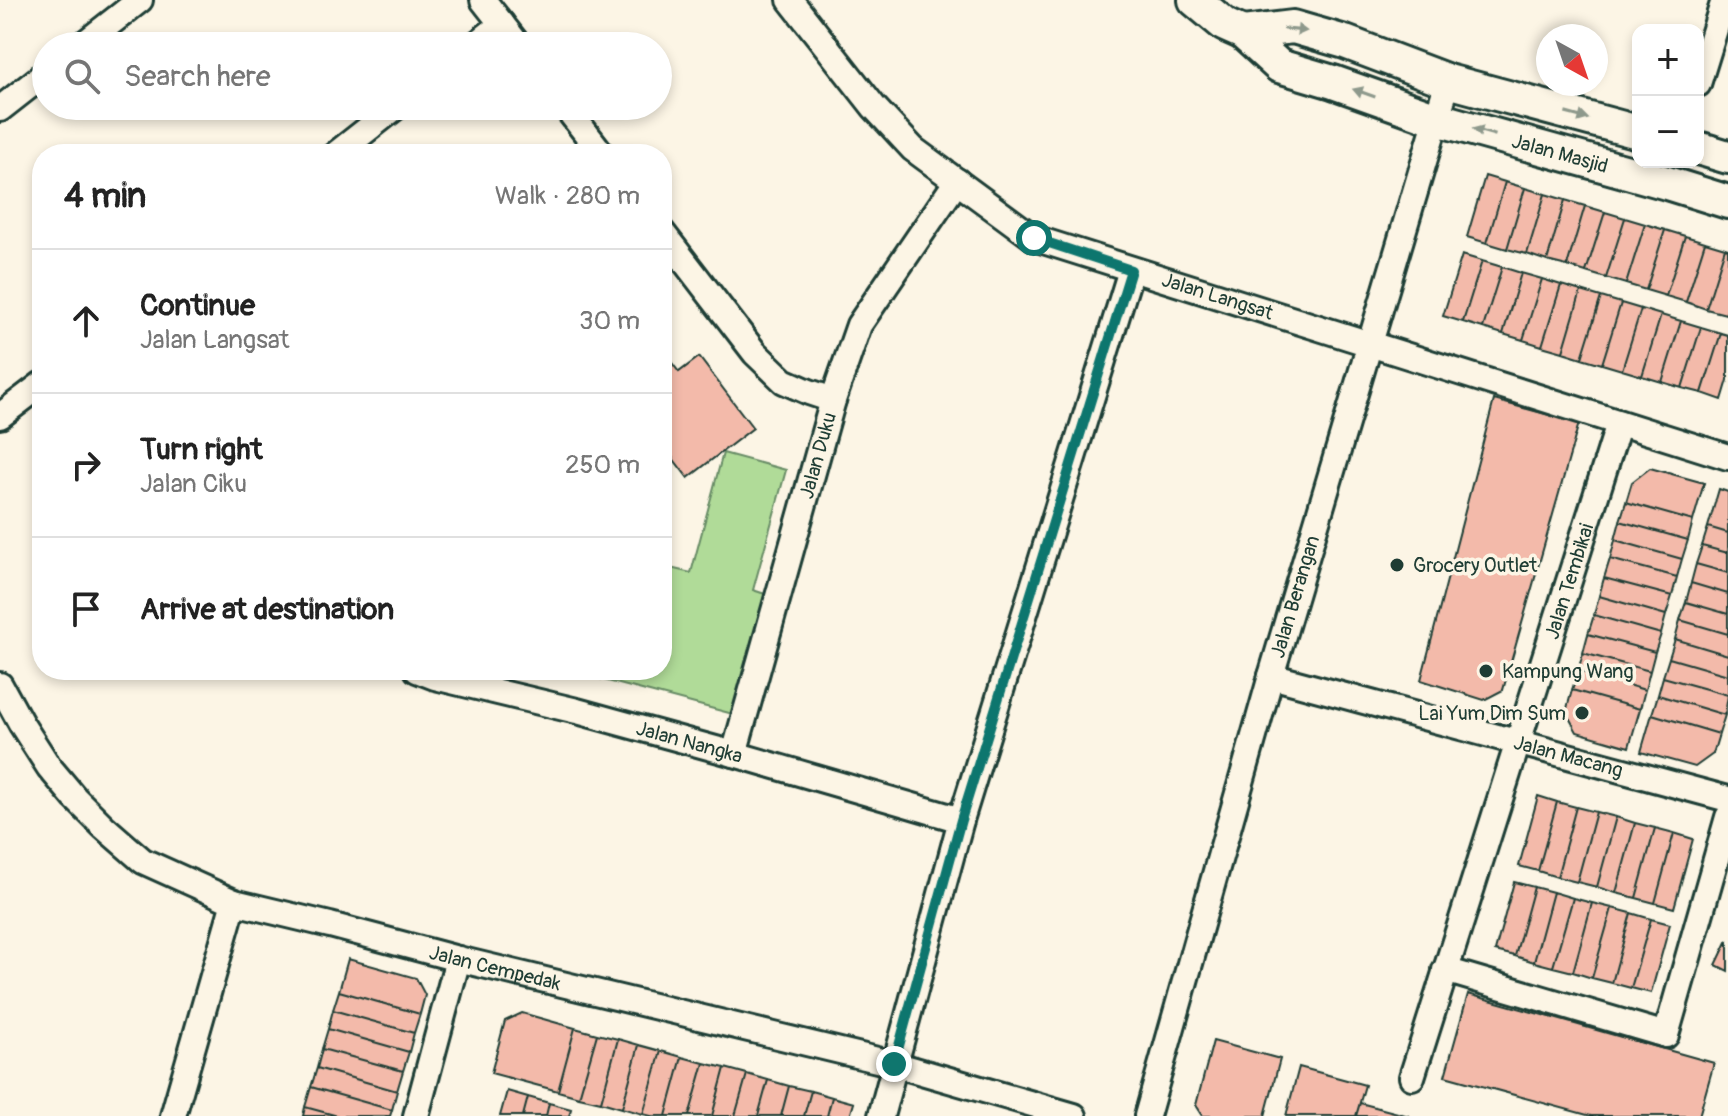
<!DOCTYPE html>
<meta charset="utf-8">
<style>
body{margin:0;font-family:Pangolin,sans-serif;background:#f6f6f6;color:#222}
.controls{position:absolute;right:24px;top:24px;display:grid;overflow:hidden;border-radius:16px;box-shadow:0 4px 12px #0003}
.controls button{width:72px;height:72px;display:grid;place-items:center;padding:0;border:0;border-bottom:2px solid #e0e0e0;background:#fff;color:#222;font:40px sans-serif}
.compass{position:absolute;left:1536px;top:24px;width:72px;height:72px;border-radius:50%;background:#fff;box-shadow:0 4px 12px #0003;rotate:140deg}
.stop{position:absolute;width:24px;height:24px;margin:-18px;border:6px solid #0f766e;border-radius:50%;background:#fff}
.stop.end{background:#0f766e;border-color:#fff;box-shadow:0 2px 8px #0008}
.list{margin:0;padding:0;list-style:none}
h2{display:flex;justify-content:space-between;align-items:center;height:104px;margin:0;padding:0 32px;font-size:34px}
h2 small{font-size:26px;font-weight:400;color:#767676}
.list li{display:grid;grid-template-columns:52px 1fr auto;gap:24px;align-items:center;box-sizing:border-box;height:144px;padding:0 32px;border-top:2px solid #e0e0e0}
.list b{display:block;font-size:30px;white-space:nowrap}
.list p{margin:0;font-size:26px;white-space:nowrap;color:#767676}
.list em{font-size:26px;font-style:normal;color:#767676}
.icon{flex:none;width:44px;height:44px;fill:none;stroke:currentColor;stroke-width:2;stroke-linecap:round;stroke-linejoin:round}
.map{position:relative;flex:none;width:1728px;height:1116px;overflow:hidden}
.search{position:absolute;background:#fff;box-shadow:0 4px 12px #0003;left:32px;top:32px;width:640px;height:88px;display:flex;align-items:center;gap:20px;box-sizing:border-box;padding:0 28px;border-radius:44px;color:#767676;font-size:30px}
.panel{position:absolute;background:#fff;box-shadow:0 4px 12px #0003;left:32px;top:144px;width:640px;height:536px;border-radius:32px}
.map>svg:first-child{display:block}
.green{fill:#b0db98;stroke:#688c66;stroke-width:2}
.building{fill:#f3baaa;stroke:#1f3d34;stroke-width:2}
.lines{fill:none;stroke-linecap:round;stroke-linejoin:round}
.minor-casing{stroke:#1f3d34;stroke-width:30}
.major-casing{stroke:#1f3d34;stroke-width:38}
.minor{stroke:#fcf5e5;stroke-width:24}
.major{stroke:#fcf5e5;stroke-width:32}
.oneway{fill:#8e998c}
.route{stroke:#0f766e;stroke-width:10}
.poi-dot{fill:#1f3d34;stroke:#fcf5e5;stroke-width:3}
.labels{text-anchor:middle;stroke-width:7;stroke-linejoin:round;paint-order:stroke}
.street-label{font-size:20px;fill:#1f3d34;stroke:#fcf5e5}
.poi-label{font-size:20px;fill:#1f3d34;stroke:#fcf5e5;text-anchor:start}
</style>
<div class="map">
<svg width="1728" height="1116" viewBox="0 0 1728 1116">
<rect width="100%" height="100%" fill="#fcf5e5"/>
<filter id="ink" filterUnits="userSpaceOnUse"><feTurbulence type="fractalNoise" baseFrequency=".0125" numOctaves="2"/><feDisplacementMap in="SourceGraphic" scale="16" xChannelSelector="R" yChannelSelector="G"/><feConvolveMatrix kernelMatrix="1 2 1 2 8 2 1 2 1" color-interpolation-filters="sRGB"/></filter>
<g filter="url(#ink)">
<path class="green" d="M723,453L786,470L753,590L765,594L733,714L566,670H662V566L691,573Z"/>
<path class="building" d="M1485,176L1505,182L1487,243L1467,237Z
M1505,182L1525,188L1507,249L1487,243Z
M1525,188L1545,194L1527,254L1507,249Z
M1545,194L1565,200L1547,261L1527,254Z
M1565,200L1585,206L1567,266L1547,261Z
M1585,206L1605,212L1586,272L1567,266Z
M1605,212L1625,218L1606,278L1586,272Z
M1625,218L1645,224L1626,284L1606,278Z
M1645,224L1665,230L1646,290L1626,284Z
M1665,230L1685,236L1666,296L1646,290Z
M1685,236L1705,242L1686,302L1666,296Z
M1705,242L1725,248L1706,309L1686,302Z
M1725,248L1728,249V307L1726,314L1706,309Z
M1462,255L1482,261L1463,322L1443,316Z
M1482,261L1502,267L1483,328L1463,322Z
M1502,267L1521,273L1503,334L1483,328Z
M1521,273L1542,279L1523,340L1503,334Z
M1542,279L1561,285L1542,346L1523,340Z
M1561,285L1581,291L1563,352L1542,346Z
M1581,291L1601,297L1582,358L1563,352Z
M1601,297L1621,303L1602,364L1582,358Z
M1621,303L1641,309L1622,370L1602,364Z
M1641,309L1661,315L1642,376L1622,370Z
M1661,315L1681,321L1662,382L1642,376Z
M1681,321L1701,327L1682,388L1662,382Z
M1701,327L1721,333L1702,393L1682,388Z
M1721,333L1728,335V380L1722,400L1702,393Z
M666,355L679,372L699,357L753,428L688,478L662,444V358Z
M1494,400L1579,423L1503,690L1484,700L1421,680Z
M1650,468L1704,483L1693,521L1626,502L1632,482Z
M1719,489L1728,492V533L1708,527Z
M1626,502L1693,521L1688,540L1620,521Z
M1620,521L1688,540L1682,559L1615,540Z
M1708,527L1728,533V553L1702,546Z
M1615,540L1682,559L1677,577L1610,559Z
M1702,546L1728,553V573L1696,564Z
M1610,559L1677,577L1672,596L1604,578Z
M1696,564L1728,573V594L1691,583Z
M1604,578L1672,596L1666,615L1599,596Z
M1691,583L1728,594V614L1686,602Z
M1599,596L1666,615L1661,634L1594,615Z
M1686,602L1728,614V634L1680,620Z
M1594,615L1661,634L1655,652L1588,634Z
M1680,620L1728,634V655L1675,639Z
M1588,634L1655,652L1650,671L1583,653Z
M1675,639L1728,655V675L1669,658Z
M1583,653L1650,671L1645,690L1578,671Z
M1669,658L1728,675V695L1663,677Z
M1578,671L1645,690L1640,709L1572,690Z
M1663,677L1728,695L1725,715L1658,695Z
M1572,690L1640,709L1629,747L1577,732L1566,712Z
M1658,695L1725,715L1719,734L1652,714Z
M1652,714L1719,734L1713,754L1695,767L1641,752Z
M1538,796L1557,802L1538,871L1519,866Z
M1557,802L1576,807L1557,877L1538,871Z
M1576,807L1596,812L1577,882L1557,877Z
M1596,812L1616,817L1597,887L1577,882Z
M1616,817L1635,823L1616,893L1597,887Z
M1635,823L1655,828L1636,898L1616,893Z
M1655,828L1674,833L1655,903L1636,898Z
M1674,833L1693,839L1674,908L1655,903Z
M1514,882L1534,887L1515,956L1495,951Z
M1534,887L1553,892L1534,962L1515,956Z
M1553,892L1573,898L1553,967L1534,962Z
M1573,898L1592,903L1573,972L1553,967Z
M1592,903L1612,908L1592,978L1573,972Z
M1612,908L1631,913L1612,983L1592,978Z
M1631,913L1651,919L1631,988L1612,983Z
M1651,919L1670,924L1651,993L1631,988Z
M1728,940V971L1716,965Z
M348,959L416,978L425,995L420,1014L339,991Z
M339,991L420,1014L414,1033L333,1010Z
M1468,994L1714,1063L1699,1116H1591L1445,1076Z
M333,1010L414,1033L409,1052L328,1029Z
M522,1013L575,1028L558,1091L491,1073L505,1021Z
M575,1028L597,1034L579,1097L558,1091Z
M328,1029L409,1052L403,1071L322,1049Z
M597,1034L618,1039L601,1102L579,1097Z
M618,1039L639,1045L622,1108L601,1102Z
M1213,1041L1280,1059L1265,1116H1203L1196,1105Z
M639,1045L661,1051L643,1114L622,1108Z
M322,1049L403,1071L397,1091L317,1068Z
M661,1051L682,1057L666,1116H651L643,1114Z
M682,1057L704,1063L689,1116H666Z
M704,1063L725,1068L712,1116H689Z
M1299,1067L1365,1085L1356,1116H1286Z
M317,1068L397,1091L392,1110L311,1087Z
M725,1068L747,1074L735,1116H712Z
M747,1074L768,1080L758,1116H735Z
M768,1080L789,1086L781,1116H758Z
M789,1086L811,1091L804,1116H781Z
M311,1087L392,1110L390,1116H338L305,1107Z
M507,1091L528,1097L523,1116H500Z
M811,1091L832,1097L827,1116H804Z
M528,1097L549,1103L546,1116H523Z
M832,1097L854,1103L850,1116H827Z
M549,1103L571,1109L569,1116H546Z
M1360,1103L1409,1116H1356Z
M305,1107L338,1116H303Z"/>
<g class="lines">
<defs>
<g id="minor">
<path d="M483,0L519,46"/>
<path id="s1" d="M790,0L874,107L913,149L1034,238L1728,457"/>
<path d="M81,46L140,0"/>
<path d="M474,46L502,24"/>
<path d="M1698,84L1724,0"/>
<path d="M565,106L602,154"/>
<path d="M0,109L46,73"/>
<path d="M336,154L397,106"/>
<path d="M662,232L755,353L784,381L809,392L833,400"/>
<path d="M0,416L42,384"/>
<path id="s2" d="M417,670L435,677L577,711L734,754L961,820"/>
<path id="s3" d="M1271,676L1728,799"/>
<path id="s4" d="M0,685L22,725L49,767L75,798L104,827L143,861L234,902L330,925L458,959L894,1064L1074,1116"/>
<path id="s5" d="M734,754L833,400L859,325L957,181"/>
<path d="M1445,970L1666,1035L1728,817"/>
<path id="s6" d="M1412,1077L1619,423"/>
<path d="M173,1116L234,902"/>
<path d="M416,1116L458,959"/>
<path d="M881,1116L961,820L1131,270"/>
<path id="s7" d="M1147,1116L1271,676L1448,81"/>
</g>
<g id="major">
<path id="s8" d="M1195,0L1225,25L1243,33L1279,66L1333,82L1437,119L1667,183L1728,202"/>
<path d="M1243,33L1293,27L1345,42L1448,81L1638,132"/>
<path d="M1698,148L1728,157"/>
</g>
</defs>
<use href="#minor" class="minor-casing"/>
<use href="#major" class="major-casing"/>
<use href="#minor" class="minor"/>
<use href="#major" class="major"/>
</g>
<defs><path id="oneway-solid" d="M-6-.8H1V-3.2L6.5 0L1 3.2V.8H-6Z" transform="scale(2)"/></defs>
<g class="oneway">
<use href="#oneway-solid" transform="translate(1295 30) rotate(6)"/>
<use href="#oneway-solid" transform="translate(1364 93) rotate(-161)"/>
<use href="#oneway-solid" transform="translate(1577 116) rotate(15)"/>
<use href="#oneway-solid" transform="translate(1484 132) rotate(-164)"/>
</g>
</g>
<g class="lines" filter="url(#ink)">
<path class="route" d="M894,1064L961,820L1131,270L1034,238"/>
</g>
<g class="poi-dot">
<circle cx="1397" cy="565" r="8"/>
<circle cx="1486" cy="671" r="8"/>
<circle cx="1582" cy="713" r="8"/>
</g>
<g class="labels">
<g class="street-label">
<text dy="7" stroke="none"><textPath href="#s8" startOffset="402">Jalan Masjid</textPath></text>
<text dy="7" stroke="none"><textPath href="#s1" startOffset="536">Jalan Langsat</textPath></text>
<text dy="7" stroke="none"><textPath href="#s5" startOffset="310">Jalan Duku</textPath></text>
<text dy="7" stroke="none"><textPath href="#s6" startOffset="520">Jalan Tembikai</textPath></text>
<text dy="7" stroke="none"><textPath href="#s7" startOffset="540">Jalan Berangan</textPath></text>
<text dy="7" stroke="none"><textPath href="#s2" startOffset="282">Jalan Nangka</textPath></text>
<text dy="7" stroke="none"><textPath href="#s3" startOffset="308">Jalan Macang</textPath></text>
<text dy="7" stroke="none"><textPath href="#s4" startOffset="598">Jalan Cempedak</textPath></text>
</g>
<g class="poi-label">
<text x="1413" y="572">Grocery Outlet</text>
<text x="1502" y="678">Kampung Wang</text>
<text x="1566" y="720" text-anchor="end">Lai Yum Dim Sum</text>
</g>
</g>
</svg>
<div class="controls">
<button>+</button>
<button>−</button>
</div>
<svg class="compass" viewBox="-18 -18 36 36"><path d="M0-13l5 13h-10z" fill="#e53935"/><path d="M0 13l5-13h-10z" fill="#767676"/></svg>
<div class="stop" style="left:1034px;top:238px"></div>
<div class="stop end" style="left:894px;top:1064px"></div>
<div class="search"><svg class="icon" aria-label="search" viewBox="0 0 24 24"><circle cx="10" cy="10" r="6"/><path d="M15 15l6 6"/></svg>Search here</div>
<section class="panel">
<h2>4 min<small>Walk · 280 m</small></h2>
<ul class="list">
<li><svg class="icon" aria-label="ahead" viewBox="0 0 24 24"><path d="M12 20V5M6 11l6-6 6 6"/></svg><div><b>Continue</b><p>Jalan Langsat</p></div><em>30 m</em></li>
<li><svg class="icon" aria-label="right" viewBox="0 0 24 24"><path d="M7 20v-9h11M14 6l5 5-5 5"/></svg><div><b>Turn right</b><p>Jalan Ciku</p></div><em>250 m</em></li>
<li><svg class="icon" aria-label="arrive" viewBox="0 0 24 24"><path d="M6 21V4h12l-3 4 3 4H6"/></svg><div><b>Arrive at destination</b></div></li>
</ul>
</section>
</div>
